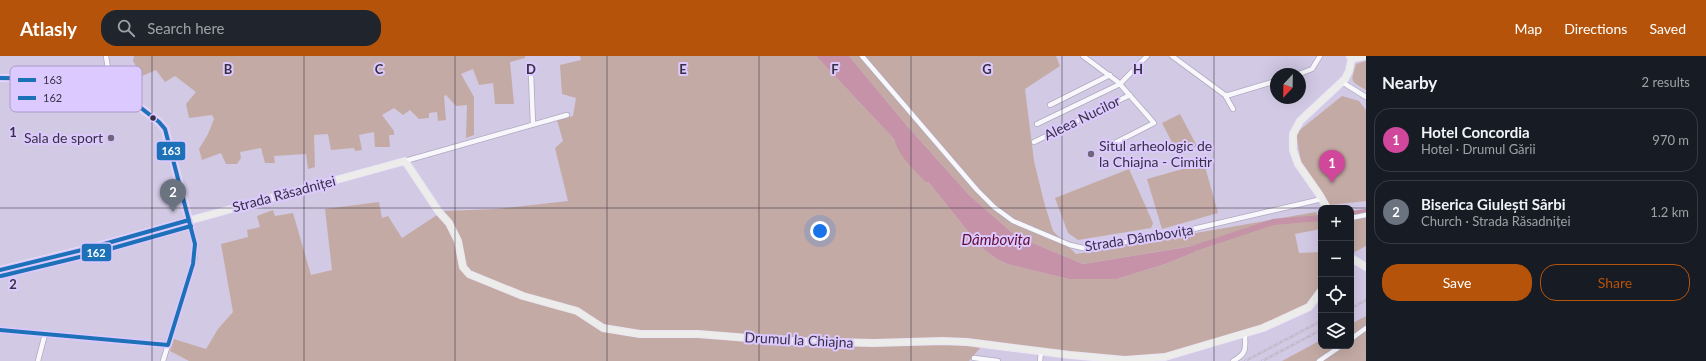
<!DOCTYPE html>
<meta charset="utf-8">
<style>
body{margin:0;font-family:Lato,sans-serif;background:#20242c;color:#f1f3f6}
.controls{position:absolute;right:12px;bottom:12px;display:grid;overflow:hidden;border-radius:8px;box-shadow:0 4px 16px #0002}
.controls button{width:36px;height:36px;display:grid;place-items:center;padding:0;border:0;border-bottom:1px solid #363941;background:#171b24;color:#f1f3f6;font:20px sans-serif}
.compass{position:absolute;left:1270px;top:12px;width:36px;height:36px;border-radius:50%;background:#171b24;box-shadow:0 4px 16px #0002;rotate:202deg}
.you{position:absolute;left:820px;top:175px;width:14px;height:14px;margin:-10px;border:3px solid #fff;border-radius:50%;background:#1a73e8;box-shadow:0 0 0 6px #1a73e833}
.badge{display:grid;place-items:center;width:26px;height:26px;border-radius:50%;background:#b45309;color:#fff;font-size:13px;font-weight:700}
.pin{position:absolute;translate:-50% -33px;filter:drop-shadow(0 1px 2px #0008)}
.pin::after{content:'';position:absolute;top:21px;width:14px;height:12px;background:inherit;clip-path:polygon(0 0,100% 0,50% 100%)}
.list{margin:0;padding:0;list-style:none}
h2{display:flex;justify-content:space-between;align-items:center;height:52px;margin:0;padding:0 16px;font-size:17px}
h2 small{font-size:13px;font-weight:400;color:#9ea1a6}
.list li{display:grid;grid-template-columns:26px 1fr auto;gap:12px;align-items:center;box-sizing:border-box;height:64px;margin:0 8px 8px;padding:0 8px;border:1px solid #363941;border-radius:16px}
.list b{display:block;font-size:15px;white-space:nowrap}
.list p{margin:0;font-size:13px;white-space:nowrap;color:#9ea1a6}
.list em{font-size:13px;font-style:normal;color:#9ea1a6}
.actions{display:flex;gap:8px;padding:12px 16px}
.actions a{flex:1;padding:9px 0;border:1px solid #b45309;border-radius:16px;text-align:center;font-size:14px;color:#b45309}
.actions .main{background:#b45309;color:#fff}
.icon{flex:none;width:22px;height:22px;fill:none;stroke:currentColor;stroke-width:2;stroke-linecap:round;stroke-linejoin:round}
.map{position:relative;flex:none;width:1366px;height:305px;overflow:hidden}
header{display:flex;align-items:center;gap:24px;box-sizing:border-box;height:56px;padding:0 20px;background:#b45309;color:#fff}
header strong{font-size:19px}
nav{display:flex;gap:22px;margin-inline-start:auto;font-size:14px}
.search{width:280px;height:36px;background:#20242c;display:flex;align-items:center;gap:10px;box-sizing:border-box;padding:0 14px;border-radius:16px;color:#9ea1a6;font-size:15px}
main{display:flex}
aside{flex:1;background:#171b24}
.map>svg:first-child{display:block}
.green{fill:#c4aaa4}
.water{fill:#c592a8}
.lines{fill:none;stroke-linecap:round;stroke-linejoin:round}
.river{stroke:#c592a8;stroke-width:6}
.minor-casing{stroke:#b0a9bf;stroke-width:6}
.major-casing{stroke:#ebe7f3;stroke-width:8}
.minor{stroke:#f8f7fb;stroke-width:4.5}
.major{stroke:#ececea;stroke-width:5.5}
.rail-casing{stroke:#bebcc4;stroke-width:2.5}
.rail{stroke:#dcc9ff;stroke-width:1;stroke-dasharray:3;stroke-linecap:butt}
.bus-1-casing{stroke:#dcc9ff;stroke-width:7}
.bus-2-casing{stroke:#dcc9ff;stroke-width:7}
.bus-1{stroke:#1d71b8;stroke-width:4}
.bus-2{stroke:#1d71b8;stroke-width:4}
.grid{fill:none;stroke:#373044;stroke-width:1;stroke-opacity:0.55}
.bus-dot{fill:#373044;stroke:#dcc9ff;stroke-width:1.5}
.poi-dot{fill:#6d667c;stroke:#dcc9ff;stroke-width:1.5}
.labels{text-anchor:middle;stroke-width:4;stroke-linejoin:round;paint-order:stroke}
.street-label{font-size:14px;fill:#373044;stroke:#dcc9ff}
.poi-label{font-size:14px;fill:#373044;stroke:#dcc9ff;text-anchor:end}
.water-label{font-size:15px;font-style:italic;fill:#620d32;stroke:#dcc9ff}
.key{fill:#dcc9ff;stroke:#aa9bc7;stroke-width:1}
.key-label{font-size:11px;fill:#373044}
.grid-label{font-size:13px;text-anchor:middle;font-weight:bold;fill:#373044;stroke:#dcc9ff;stroke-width:4;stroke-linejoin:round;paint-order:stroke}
.line-badge{stroke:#dcc9ff;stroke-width:1.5}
.badge-label{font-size:11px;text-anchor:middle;font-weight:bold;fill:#fff}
</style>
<header>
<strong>Atlasly</strong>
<div class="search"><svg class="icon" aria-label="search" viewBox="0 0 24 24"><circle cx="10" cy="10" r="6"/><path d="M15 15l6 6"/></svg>Search here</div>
<nav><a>Map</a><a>Directions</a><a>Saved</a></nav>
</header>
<main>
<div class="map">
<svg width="1366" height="305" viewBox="0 0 1366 305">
<rect width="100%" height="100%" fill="#d2c9e5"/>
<path class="green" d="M134,0H525V2L510,6L514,48H495L493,27L479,29L473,13L461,18L474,41V79L466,82L467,49L456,50L446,39L444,40L446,64L438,65L437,56L429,57V62L419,63L410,54L403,59L394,52L382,59L394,75V79H389L390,91H375L374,76L359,79L362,94L355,95L354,92L331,94L328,78L314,79L315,111L308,113L306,98L274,100L275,107H265L261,92L240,96L241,102L237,108H226L221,97L202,104L199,93L208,78L214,63L212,59L189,62L186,48L196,36L175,20L165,26L156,14L142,20L133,5Z
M580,0H816L895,84L978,188C987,197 996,203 1007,208L1069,223H1117L1165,208L1195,196L1192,190L1083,208L1016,180L969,139L907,70L849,0H1056L1060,10L1025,33L1034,105L1044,146L1053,175L1076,198L1316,156L1321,167V173L1295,178L1299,197L1321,196V229L1309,251L1288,264L1265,274L1163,298L1123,301L1060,296L986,285L969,305H189L170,295L174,283L206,293L218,273L233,256L221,188L248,181L247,174L260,171L257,160L273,154L275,160L293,157L311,219L332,214L325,153L379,146L382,162L388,160L402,182L443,155L496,153L568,145L555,92L563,85L557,64L573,60L576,42L562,38L560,9L581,4Z
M1366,5V34C1349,24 1351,27 1356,8Z
M1342,40L1359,45L1366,54V145L1330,149L1301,107L1296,77Z
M1180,58L1197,90L1179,100L1162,67Z
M1204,107L1218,157L1162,173L1147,123Z
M1129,113L1153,167L1151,172L1078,184L1068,177L1055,142Z
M1366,161V190L1353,197L1351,190V164Z
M1366,260V305H1282L1321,284V290H1351V268Z"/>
<path class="water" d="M816,0H849L907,70L969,139L1016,180L1083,208L1193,190L1195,196L1165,208L1117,223H1069L1007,208C996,203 987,197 978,188L895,84Z"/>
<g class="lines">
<path class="river" d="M898,85C903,100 916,112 927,123
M1351,158L1366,156
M1186,195L1273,166L1321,162"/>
<defs>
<path id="minor" d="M106,0L111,32
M862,0L977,134L994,151L1013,165L1070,189L1083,192L1159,181L1322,143
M1083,0L1118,26L1154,67L1111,89
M1172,0L1225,39L1233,53
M529,9L531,18L533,68
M1299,18L1312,13L1320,0
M1342,26L1366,41
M1225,39H1229L1276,25
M1050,49L1110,19
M1037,68L1120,28L1147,0
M1034,86L1130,39
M405,105L567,59
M1351,162L1366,159
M0,274L168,289
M1351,283L1366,272
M974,302L998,305
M38,305L45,278
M163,305L195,201V188L189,164
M1040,305L1041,296
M1233,305C1248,297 1245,292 1245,277
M1319,305L1341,290"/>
<path id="major" d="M1350,0L1355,2L1365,0
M0,22L75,23L99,28L122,37L159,66L165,73L189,164
M1327,152L1319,138L1298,108L1293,94V78L1300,65L1345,23L1349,15L1352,1
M1351,202L1366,211
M0,214L90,192L405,105L439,156L449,167L458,185L463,211L469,218L523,240L577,255L603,272L640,278H698L786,285L874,287L942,285L967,286L1070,299L1125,304L1165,301L1263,272L1309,251L1321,235"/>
</defs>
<use href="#minor" class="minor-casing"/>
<use href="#major" class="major-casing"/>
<use href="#minor" class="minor"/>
<use href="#major" class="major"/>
<defs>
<path id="rail" d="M1351,252L1366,244
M1245,305L1321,265
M1262,305L1321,274"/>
</defs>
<use href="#rail" class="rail-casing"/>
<use href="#rail" class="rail"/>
<defs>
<path id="bus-1" d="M0,22L75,23L99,28L122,37L159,66L165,73L195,188L193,208L168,289L0,274
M0,214L90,192L189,164"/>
<path id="bus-2" d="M1,220L92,198L191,170"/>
</defs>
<use href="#bus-1" class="bus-1-casing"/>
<use href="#bus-2" class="bus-2-casing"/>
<use href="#bus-1" class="bus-1"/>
<use href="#bus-2" class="bus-2"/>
</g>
<path class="grid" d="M152,0V305M304,0V305M455,0V305M607,0V305M759,0V305M911,0V305M1062,0V305M1214,0V305M0,152H1321M1351,152H1366"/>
<circle class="bus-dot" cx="153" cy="62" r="3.5"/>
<g class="poi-dot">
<circle cx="111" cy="82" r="4"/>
<circle cx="1091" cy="98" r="4"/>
</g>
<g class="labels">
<g class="street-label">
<text transform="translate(1082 62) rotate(-26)" y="5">Aleea Nucilor</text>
<text transform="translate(284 138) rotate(-15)" y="5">Strada Răsadniței</text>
<text transform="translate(1139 182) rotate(-9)" y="5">Strada Dâmbovița</text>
<text transform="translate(799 284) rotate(3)" y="5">Drumul la Chiajna</text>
</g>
<g class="poi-label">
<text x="103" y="87">Sala de sport</text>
<text x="1099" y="95" text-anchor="start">Situl arheologic de<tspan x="1099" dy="16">la Chiajna - Cimitir</tspan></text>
</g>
<g class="water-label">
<text x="996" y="189">Dâmbovița</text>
</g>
</g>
<rect x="10" y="10" width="132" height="46" rx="6" class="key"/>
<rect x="18" y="22" width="18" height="4" fill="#1d71b8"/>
<rect x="18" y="40" width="18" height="4" fill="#1d71b8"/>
<g class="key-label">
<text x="43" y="28">163</text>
<text x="43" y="46">162</text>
</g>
<g class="grid-label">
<text x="228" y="18">B</text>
<text x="379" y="18">C</text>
<text x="531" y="18">D</text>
<text x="683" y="18">E</text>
<text x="835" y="18">F</text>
<text x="987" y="18">G</text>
<text x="1138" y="18">H</text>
<text x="13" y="81">1</text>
<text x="13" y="233">2</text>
</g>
<g class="line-badge">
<rect x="156" y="85" width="30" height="20" rx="4" fill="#1d71b8"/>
<rect x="81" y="187" width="31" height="19" rx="4" fill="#1d71b8"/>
</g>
<g class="badge-label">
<text x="171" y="99">163</text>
<text x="96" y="201">162</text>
</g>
</svg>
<div class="controls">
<button>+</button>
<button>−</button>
<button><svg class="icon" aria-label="locate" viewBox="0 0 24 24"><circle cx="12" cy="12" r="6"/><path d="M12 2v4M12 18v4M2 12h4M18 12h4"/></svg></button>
<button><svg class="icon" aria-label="layers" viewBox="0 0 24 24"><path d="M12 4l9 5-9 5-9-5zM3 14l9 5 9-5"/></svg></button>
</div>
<svg class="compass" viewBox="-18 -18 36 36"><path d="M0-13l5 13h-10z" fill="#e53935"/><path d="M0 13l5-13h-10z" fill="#9ea1a6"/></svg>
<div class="you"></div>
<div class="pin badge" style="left:1332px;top:127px;background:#d1479c">1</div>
<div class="pin badge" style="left:173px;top:156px;background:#6b7280">2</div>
</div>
<aside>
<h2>Nearby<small>2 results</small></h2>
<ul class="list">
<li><span class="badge" style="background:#d1479c">1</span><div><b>Hotel Concordia</b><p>Hotel · Drumul Gării</p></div><em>970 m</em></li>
<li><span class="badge" style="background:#6b7280">2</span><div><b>Biserica Giulești Sârbi</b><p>Church · Strada Răsadniței</p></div><em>1.2 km</em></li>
</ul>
<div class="actions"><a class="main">Save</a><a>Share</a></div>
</aside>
</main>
